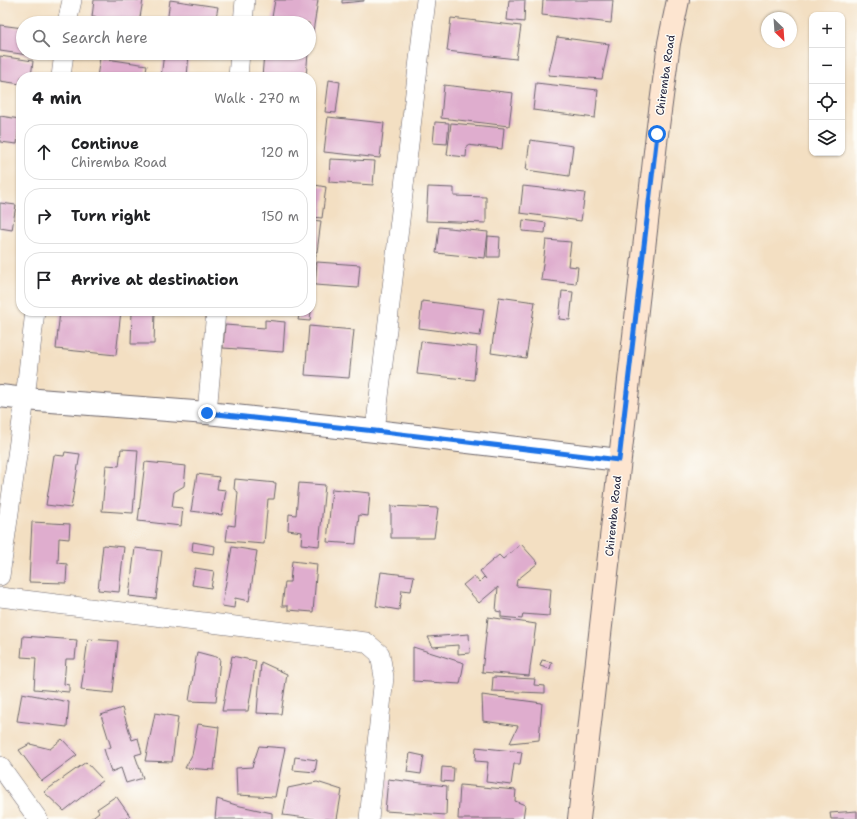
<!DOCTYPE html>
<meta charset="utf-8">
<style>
body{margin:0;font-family:"Shantell Sans",sans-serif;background:#f2f2f2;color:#202124}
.controls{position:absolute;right:12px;top:12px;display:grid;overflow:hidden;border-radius:8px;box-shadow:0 1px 3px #0004}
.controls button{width:36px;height:36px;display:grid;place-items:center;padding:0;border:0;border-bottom:1px solid #e0e0e0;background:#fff;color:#202124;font:20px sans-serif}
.compass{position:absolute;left:761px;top:12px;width:36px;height:36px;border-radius:50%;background:#fff;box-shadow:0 1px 3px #0004;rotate:155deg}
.stop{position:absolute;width:12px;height:12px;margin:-9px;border:3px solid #1a73e8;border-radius:50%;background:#fff}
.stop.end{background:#1a73e8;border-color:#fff;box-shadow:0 1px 4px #0008}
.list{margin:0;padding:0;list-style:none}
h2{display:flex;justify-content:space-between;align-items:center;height:52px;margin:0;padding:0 16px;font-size:17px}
h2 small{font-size:13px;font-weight:400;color:#757577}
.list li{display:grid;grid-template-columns:26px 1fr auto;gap:12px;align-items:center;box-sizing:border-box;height:56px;margin:0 8px 8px;padding:0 8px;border:1px solid #e0e0e0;border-radius:16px}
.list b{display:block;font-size:15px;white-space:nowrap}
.list p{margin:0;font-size:13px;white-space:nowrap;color:#757577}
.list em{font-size:13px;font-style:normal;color:#757577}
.icon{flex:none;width:22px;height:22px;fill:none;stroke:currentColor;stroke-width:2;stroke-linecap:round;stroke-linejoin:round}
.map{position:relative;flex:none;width:857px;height:819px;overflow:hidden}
.search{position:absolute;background:#fff;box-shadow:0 1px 3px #0004;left:16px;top:16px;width:300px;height:44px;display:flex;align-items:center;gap:10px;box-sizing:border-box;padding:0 14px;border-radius:22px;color:#757577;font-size:15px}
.panel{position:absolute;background:#fff;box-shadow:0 1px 3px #0004;left:16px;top:72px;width:300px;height:244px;border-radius:16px}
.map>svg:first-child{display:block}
.building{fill:#dfadce}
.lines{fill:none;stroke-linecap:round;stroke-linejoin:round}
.minor-casing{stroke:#6b646a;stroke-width:20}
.tertiary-casing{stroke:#6b646a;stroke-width:24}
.secondary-casing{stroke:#6b646a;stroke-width:24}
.minor{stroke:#fff;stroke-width:19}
.tertiary{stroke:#fff;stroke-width:22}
.secondary{stroke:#fde5d0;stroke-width:22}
.route{stroke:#1a73e8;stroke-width:5}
.labels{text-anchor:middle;stroke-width:3;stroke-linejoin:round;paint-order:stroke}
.street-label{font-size:11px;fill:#22223b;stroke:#fdfcf7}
</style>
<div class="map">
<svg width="857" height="819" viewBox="0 0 857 819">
<rect width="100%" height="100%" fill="#fdfcf7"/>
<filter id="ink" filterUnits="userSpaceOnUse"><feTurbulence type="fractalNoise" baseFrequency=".025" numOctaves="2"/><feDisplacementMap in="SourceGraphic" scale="8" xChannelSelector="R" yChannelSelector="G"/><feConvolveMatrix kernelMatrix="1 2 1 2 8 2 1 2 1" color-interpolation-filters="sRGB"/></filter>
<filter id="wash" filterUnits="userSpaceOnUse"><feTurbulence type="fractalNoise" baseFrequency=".012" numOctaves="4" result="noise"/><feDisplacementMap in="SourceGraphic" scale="16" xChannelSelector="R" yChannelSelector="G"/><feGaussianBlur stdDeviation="0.9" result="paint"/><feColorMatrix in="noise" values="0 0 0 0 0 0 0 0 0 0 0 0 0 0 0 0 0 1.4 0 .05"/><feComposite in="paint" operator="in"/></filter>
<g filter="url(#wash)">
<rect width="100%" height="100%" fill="#f3dfc2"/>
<g id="blocks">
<path class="building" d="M94,0H143L139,23L92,17Z
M170,0L218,7L215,23H167Z
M275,0H318L312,38H309V23H271Z
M342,0H364V1L342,3Z
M509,0H525L524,22L507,20Z
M543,0H613L611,23L542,15Z
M451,18L521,26L516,59L447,51Z
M0,25L23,28V53H35V56L0,51Z
M557,37L609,44L602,79L548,75Z
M164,53H189L187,77H161Z
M264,53H308L306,77H262Z
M0,56L33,61L31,77H21V84L0,81Z
M100,58L147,65L145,77H97Z
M329,80L340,82L336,113L325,112Z
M536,83L598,90L595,118L533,110Z
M444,85L513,93L509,126L441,118Z
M0,116L20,119L17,144L0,142Z
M328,117L384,123L380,158L324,152Z
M435,122L449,123L447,144L433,143Z
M451,123L504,128L502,149L467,145L466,157L447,155Z
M530,140L573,146L569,176L526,170Z
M330,159L375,161L373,185L329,182Z
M315,185L326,187L322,218L311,217Z
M523,186L585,193L581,221L520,213Z
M428,187L454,188V196L486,197V223L426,221Z
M0,203L16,205L12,230L0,228Z
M311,220L321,221L317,252H311Z
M523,220L546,223L545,233L522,231Z
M439,227L488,232L485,258L436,253Z
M488,236L500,237L499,257H487Z
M546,240L571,242L568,266L578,267L576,284L541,280Z
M311,253L316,254L312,281H311Z
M317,262L360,265L358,288L315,285Z
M562,291L573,292L570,320L559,319Z
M499,297L535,302L526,358L491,353Z
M422,301L484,309L480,336L419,328Z
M60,311H121L116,355L56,349Z
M132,311H155L154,344H131Z
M300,311H311L310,321L298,320Z
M265,320L285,322L283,352L223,348L225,325L265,328Z
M309,326L354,330L349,378L305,375Z
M421,341L477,347L474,380L417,374Z
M121,449L138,450L133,513L102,511L106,465L119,466Z
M65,452L80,454L71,508L46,505L54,455L64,456Z
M145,462L186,466L184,486L174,492L172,507L183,508L181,526L138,521Z
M197,474L219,477L217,489L226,490L222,515L191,511Z
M235,479L276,483L274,499H268L264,544L226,541L228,525L235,526L238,492L234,489Z
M299,483L325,485L319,546L301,544L302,532L288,530L289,514L296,515Z
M332,489L370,493L368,516L359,515L356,544L327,542Z
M391,506L438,508L434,538H391Z
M32,522L70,524L69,539L59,538L58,563L67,564L66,583L29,582Z
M193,542L215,546L214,554L192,551Z
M521,544L538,563L517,580L516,586L551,589L549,616L523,614L522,619L501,617V612L496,611L498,587L479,603L463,585L474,576L479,582L484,577L486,579L480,571L499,555L503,559Z
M103,545L124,547L119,592L98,590Z
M232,547L257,551L249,601L235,598L234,608L222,606Z
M135,548L162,551L156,599L129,596Z
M292,561L317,564L313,612L288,610V606H282L285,582H290Z
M195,568L214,571L211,588L192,585Z
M381,572L414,576L411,591L402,590L399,610L376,606Z
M488,617L536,624L529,676L482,672Z
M469,634L470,653L458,654V645L433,647L428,637Z
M23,636L77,640L75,659H66L64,684L69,685V692L34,689L36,658L21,657Z
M88,639L118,641L113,693L81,690Z
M413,647L464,663L460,684L413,681Z
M197,652L220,658L216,702L189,701Z
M232,656L256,661L248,711H222Z
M542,660L552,662L550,669L540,666Z
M261,662L287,674L281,714L257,713Z
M493,677L535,679L534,685L545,686V693L492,691Z
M22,693L69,702L67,727L17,721Z
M482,695L542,703L539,740L510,743L518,726L483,721Z
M122,708L132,740L138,738L142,753L135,755L143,778L126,783L121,768L111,772L104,749L111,747L101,715Z
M155,713L178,717L172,762L145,761Z
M198,724L219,727L214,770L185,768L192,755Z
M62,739L77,755L42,781L19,750L30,744L50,749Z
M259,746L285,748L275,797L237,795L236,768L252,767Z
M476,747L522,752L520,764H514L511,785L486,782L488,762L475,761Z
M410,753L424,756L421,774L407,772Z
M295,757L317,760L315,772L293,770Z
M86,762L103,780L64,811L44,792Z
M442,767L454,768L453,782L441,781Z
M388,779L447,786L446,815L385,811Z
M317,782L342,790L337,819H314L283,815L288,788Z
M460,785L516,790L515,801L525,805L523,819H458Z
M116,796L130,816L126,819H90L99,812L97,809Z
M217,799L236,805L272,813V819H215Z
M857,811V819H831L830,813Z"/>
</g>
</g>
<g filter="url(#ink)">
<use href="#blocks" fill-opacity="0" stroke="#6b646a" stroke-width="1"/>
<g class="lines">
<defs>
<path id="minor" d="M67,23L72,0
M243,23L245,0
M61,77L64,53
M238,77L240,53
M207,413L216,311
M375,431L426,0
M0,576L25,399L35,311
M0,597L366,642L380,654L384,677L369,819
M0,766L38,819"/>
<path id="tertiary" d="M0,396L25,399L207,413L375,431L619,460"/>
<path id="secondary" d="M579,819L657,134L669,43L678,0"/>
</defs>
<use href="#minor" class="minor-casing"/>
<use href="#tertiary" class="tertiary-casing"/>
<use href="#secondary" class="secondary-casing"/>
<use href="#minor" class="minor"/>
<use href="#tertiary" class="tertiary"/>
<use href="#secondary" class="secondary"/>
</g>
</g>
<g class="lines" filter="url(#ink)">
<path class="route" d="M207,413L375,431L619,460L657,134"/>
</g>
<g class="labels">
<g class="street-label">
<text transform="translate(665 75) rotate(-82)" y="4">Chiremba Road</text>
<text transform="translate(613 516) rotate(-84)" y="4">Chiremba Road</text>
</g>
</g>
</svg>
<div class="controls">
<button>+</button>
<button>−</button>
<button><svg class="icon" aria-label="locate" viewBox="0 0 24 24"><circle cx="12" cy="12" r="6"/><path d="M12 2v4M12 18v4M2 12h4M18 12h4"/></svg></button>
<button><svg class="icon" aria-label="layers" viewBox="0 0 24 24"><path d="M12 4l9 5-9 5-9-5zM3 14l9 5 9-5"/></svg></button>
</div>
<svg class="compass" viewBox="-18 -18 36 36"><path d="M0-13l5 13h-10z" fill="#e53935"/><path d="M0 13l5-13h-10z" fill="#757577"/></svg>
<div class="stop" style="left:657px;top:134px"></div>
<div class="stop end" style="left:207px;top:413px"></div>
<div class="search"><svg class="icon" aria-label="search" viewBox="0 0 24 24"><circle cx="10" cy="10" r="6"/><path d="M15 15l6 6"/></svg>Search here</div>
<section class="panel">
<h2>4 min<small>Walk · 270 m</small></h2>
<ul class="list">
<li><svg class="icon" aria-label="ahead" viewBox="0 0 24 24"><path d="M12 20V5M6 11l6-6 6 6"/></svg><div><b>Continue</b><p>Chiremba Road</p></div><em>120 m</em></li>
<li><svg class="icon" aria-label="right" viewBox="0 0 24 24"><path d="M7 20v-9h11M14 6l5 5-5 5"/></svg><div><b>Turn right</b></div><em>150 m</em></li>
<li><svg class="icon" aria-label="arrive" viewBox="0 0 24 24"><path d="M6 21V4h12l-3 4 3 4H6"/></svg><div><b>Arrive at destination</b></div></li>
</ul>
</section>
</div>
